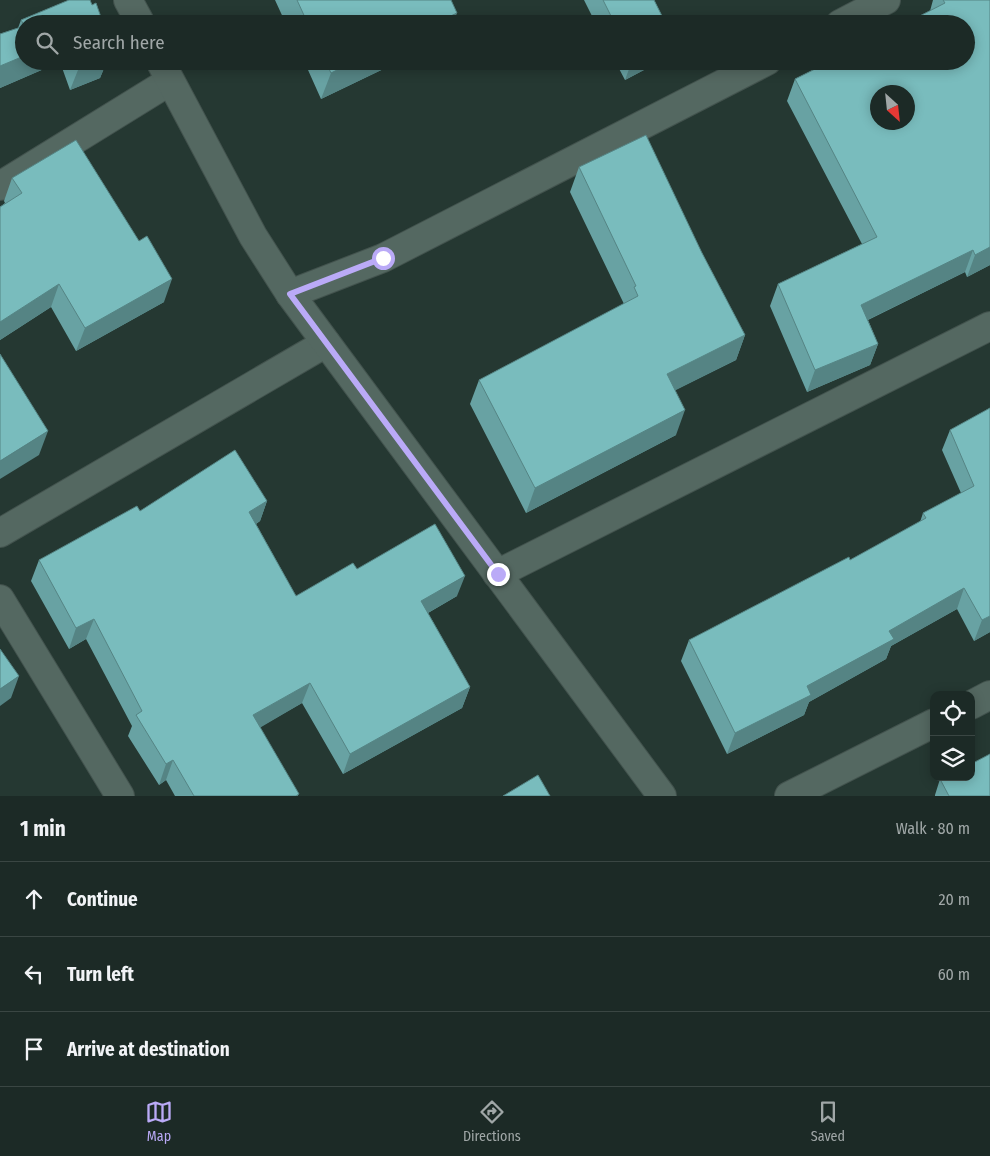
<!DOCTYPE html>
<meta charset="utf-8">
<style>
body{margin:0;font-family:"Fira Sans Condensed",sans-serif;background:#293632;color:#f1f3f6}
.controls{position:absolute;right:15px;bottom:15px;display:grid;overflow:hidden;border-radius:10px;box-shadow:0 2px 12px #0003}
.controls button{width:45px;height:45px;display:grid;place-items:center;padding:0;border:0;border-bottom:1px solid #3a4643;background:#1c2a26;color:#f1f3f6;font:25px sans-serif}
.compass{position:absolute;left:870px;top:85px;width:45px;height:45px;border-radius:50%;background:#1c2a26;box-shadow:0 2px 12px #0003;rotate:153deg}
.stop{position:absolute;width:15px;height:15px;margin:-11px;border:4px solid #baaaf7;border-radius:50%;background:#fff}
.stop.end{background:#baaaf7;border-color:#fff;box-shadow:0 1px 5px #0008}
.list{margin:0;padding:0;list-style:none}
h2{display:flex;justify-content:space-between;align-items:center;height:65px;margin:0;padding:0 20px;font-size:21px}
h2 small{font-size:16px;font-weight:400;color:#a0a7a7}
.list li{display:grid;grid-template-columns:32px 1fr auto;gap:15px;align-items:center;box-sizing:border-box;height:75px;padding:0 20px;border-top:1px solid #3a4643}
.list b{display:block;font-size:19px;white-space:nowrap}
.list em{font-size:16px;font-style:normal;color:#a0a7a7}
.icon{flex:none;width:28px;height:28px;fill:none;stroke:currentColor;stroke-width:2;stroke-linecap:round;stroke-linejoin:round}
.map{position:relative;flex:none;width:990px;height:796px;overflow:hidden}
.search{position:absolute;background:#1c2a26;box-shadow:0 2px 12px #0003;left:15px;right:15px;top:15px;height:55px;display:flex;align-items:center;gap:12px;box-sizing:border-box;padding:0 18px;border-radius:28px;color:#a0a7a7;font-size:19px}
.sheet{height:290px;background:#1c2a26}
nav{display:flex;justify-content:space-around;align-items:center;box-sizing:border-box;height:70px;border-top:1px solid #3a4643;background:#1c2a26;font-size:14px;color:#a0a7a7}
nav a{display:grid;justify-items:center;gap:2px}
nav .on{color:#baaaf7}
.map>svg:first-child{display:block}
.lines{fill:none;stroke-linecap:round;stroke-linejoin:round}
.street-casing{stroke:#43534e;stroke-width:30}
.secondary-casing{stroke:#43534e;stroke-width:30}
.street{stroke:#546861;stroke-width:28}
.secondary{stroke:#546861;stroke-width:28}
.wall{fill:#68a2a3}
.shaded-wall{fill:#558484}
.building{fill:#79bcbd;stroke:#558484;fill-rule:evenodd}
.route{stroke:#baaaf7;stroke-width:6}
</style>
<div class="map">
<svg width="990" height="796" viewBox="0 0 990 796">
<rect width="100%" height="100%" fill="#253832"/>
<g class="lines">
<defs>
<path id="street" d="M840,24L886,0
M0,186L170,81
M290,294L383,258L767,61
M0,533L326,343
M497,574L990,326
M0,599L120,796
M971,705L990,695
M789,796L934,723"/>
<path id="secondary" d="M128,0L141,24
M160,61L253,236L290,294L662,796"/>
</defs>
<use href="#street" class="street-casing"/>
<use href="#secondary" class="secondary-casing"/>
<use href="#street" class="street"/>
<use href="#secondary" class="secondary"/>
</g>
<path class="wall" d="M69,0H90L92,5L96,3L103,24H24V61H107L100,78L70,90L60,62L0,88V34L18,28L21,20Z
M275,0H451L453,24H286Z
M584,0H654L666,24H596Z
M933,0H990V265L967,277L965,272L868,320L878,344L870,365L807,392L770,306L778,284L862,244L787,101L795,79L930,11Z
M304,61H400L321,99Z
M615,61H661L625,80Z
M579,167L702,253L745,335L736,360L675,390L676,435L526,513L470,404L479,380L624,304L570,192Z
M12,178L164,302L76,351L51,307L0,340V207L5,203L4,201Z
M990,408V632L974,641L957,609L891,646L886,659L809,702L804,715L727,754L681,661L689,640L850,560L920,522L923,513L961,493L942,450L950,430Z
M267,501L260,521L256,524L296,596L357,569L457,596L428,613L470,687L462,708L343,774L302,703L260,727L298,796H175L166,780L159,785L128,736L132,726L86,639L69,649L31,581L39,560L140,511Z
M940,779L990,796H935V795Z"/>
<path class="shaded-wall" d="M457,13L453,24H434Z
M24,56V61H60V62L0,88V66Z
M89,61H107L100,78L70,90L80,65Z
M355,61H400L321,99L331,73Z
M632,61H661L625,80Z
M990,247V265L967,277L975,255Z
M973,250L965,272L853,327L861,305Z
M172,279L164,302L76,351L85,328Z
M59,284L51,307L0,340V322Z
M745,335L736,360L658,399L667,374Z
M878,344L870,365L807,392L815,370Z
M685,410L676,435L526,513L535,488Z
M48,431L39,455L0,479V461Z
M267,501L260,521L242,533L249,512Z
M465,576L457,596L414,621L421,601Z
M964,588L957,609L891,646L886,659L809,702L804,715L727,754L735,733L807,686L889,631Z
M990,616V632L974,641L982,620Z
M94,619L86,639L69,649L76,628Z
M19,676L11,698L0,706V689Z
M310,683L302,703L246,736L253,715Z
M470,687L462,708L343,774L350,754Z
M173,760L166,780L159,785L166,764Z"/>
<path class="building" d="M69,0H90L92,5L96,3L103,23L101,24H24V25L21,20Z
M297,0H451L457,13L434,24H308Z
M603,0H654L666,24H615Z
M943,0H990V247L975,255L973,250L861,305L878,344L815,370L778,284L877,237L795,79L831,61H966V24H904L945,3ZM878,92H908V122H878Z
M24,26V56L0,66V34Z
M78,61H89L80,65Z
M325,61H355L331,73Z
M646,135L702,253L745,335L667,374L685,410L535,488L479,380L638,296L634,287L636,286L579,167Z
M76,140L139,241L147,236L172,279L85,328L59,284L0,322V207L22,193L12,178Z
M0,354L48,431L0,461Z
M990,408V616L982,620L964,588L889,631L894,639L807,686L811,695L735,733L689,640L849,557L850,560L926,518L923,513L974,486L950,430Z
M235,450L267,501L249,512L296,596L353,563L357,569L435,524L465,576L421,601L470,687L350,754L310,683L253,715L299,794L296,796H194L173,760L166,764L136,715L142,711L94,619L76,628L39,560L137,506L140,511Z
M0,649L19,676L0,689Z
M990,754V796H949L940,779L944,777H971V764Z
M538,775L550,796H503Z"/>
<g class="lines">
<path class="route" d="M383,258L290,294L498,574"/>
</g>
</svg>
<div class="controls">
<button><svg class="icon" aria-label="locate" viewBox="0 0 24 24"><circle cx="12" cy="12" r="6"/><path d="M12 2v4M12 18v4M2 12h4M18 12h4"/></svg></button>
<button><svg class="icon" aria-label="layers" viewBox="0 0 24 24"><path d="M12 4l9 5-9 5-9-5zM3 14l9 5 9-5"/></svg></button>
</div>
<svg class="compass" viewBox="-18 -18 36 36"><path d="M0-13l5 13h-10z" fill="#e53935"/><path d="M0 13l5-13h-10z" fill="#a0a7a7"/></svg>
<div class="stop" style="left:383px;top:258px"></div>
<div class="stop end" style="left:498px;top:574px"></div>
<div class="search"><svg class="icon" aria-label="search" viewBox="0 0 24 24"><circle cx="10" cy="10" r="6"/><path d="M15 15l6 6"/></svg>Search here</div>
</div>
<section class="sheet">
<h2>1 min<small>Walk · 80 m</small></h2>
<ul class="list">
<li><svg class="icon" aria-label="ahead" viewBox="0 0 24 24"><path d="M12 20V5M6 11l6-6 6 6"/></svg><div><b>Continue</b></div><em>20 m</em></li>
<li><svg class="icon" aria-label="left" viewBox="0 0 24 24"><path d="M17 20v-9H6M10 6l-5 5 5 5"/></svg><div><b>Turn left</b></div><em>60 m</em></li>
<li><svg class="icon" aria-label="arrive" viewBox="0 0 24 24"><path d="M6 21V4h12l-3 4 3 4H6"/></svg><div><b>Arrive at destination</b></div></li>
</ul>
</section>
<nav>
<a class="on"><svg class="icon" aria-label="map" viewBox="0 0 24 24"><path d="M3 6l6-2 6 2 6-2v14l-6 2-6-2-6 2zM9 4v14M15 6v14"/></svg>Map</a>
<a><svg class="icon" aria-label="directions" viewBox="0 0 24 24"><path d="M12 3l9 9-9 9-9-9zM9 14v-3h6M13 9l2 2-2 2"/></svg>Directions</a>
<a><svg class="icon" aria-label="saved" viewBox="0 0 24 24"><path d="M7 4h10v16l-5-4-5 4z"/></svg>Saved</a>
</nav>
